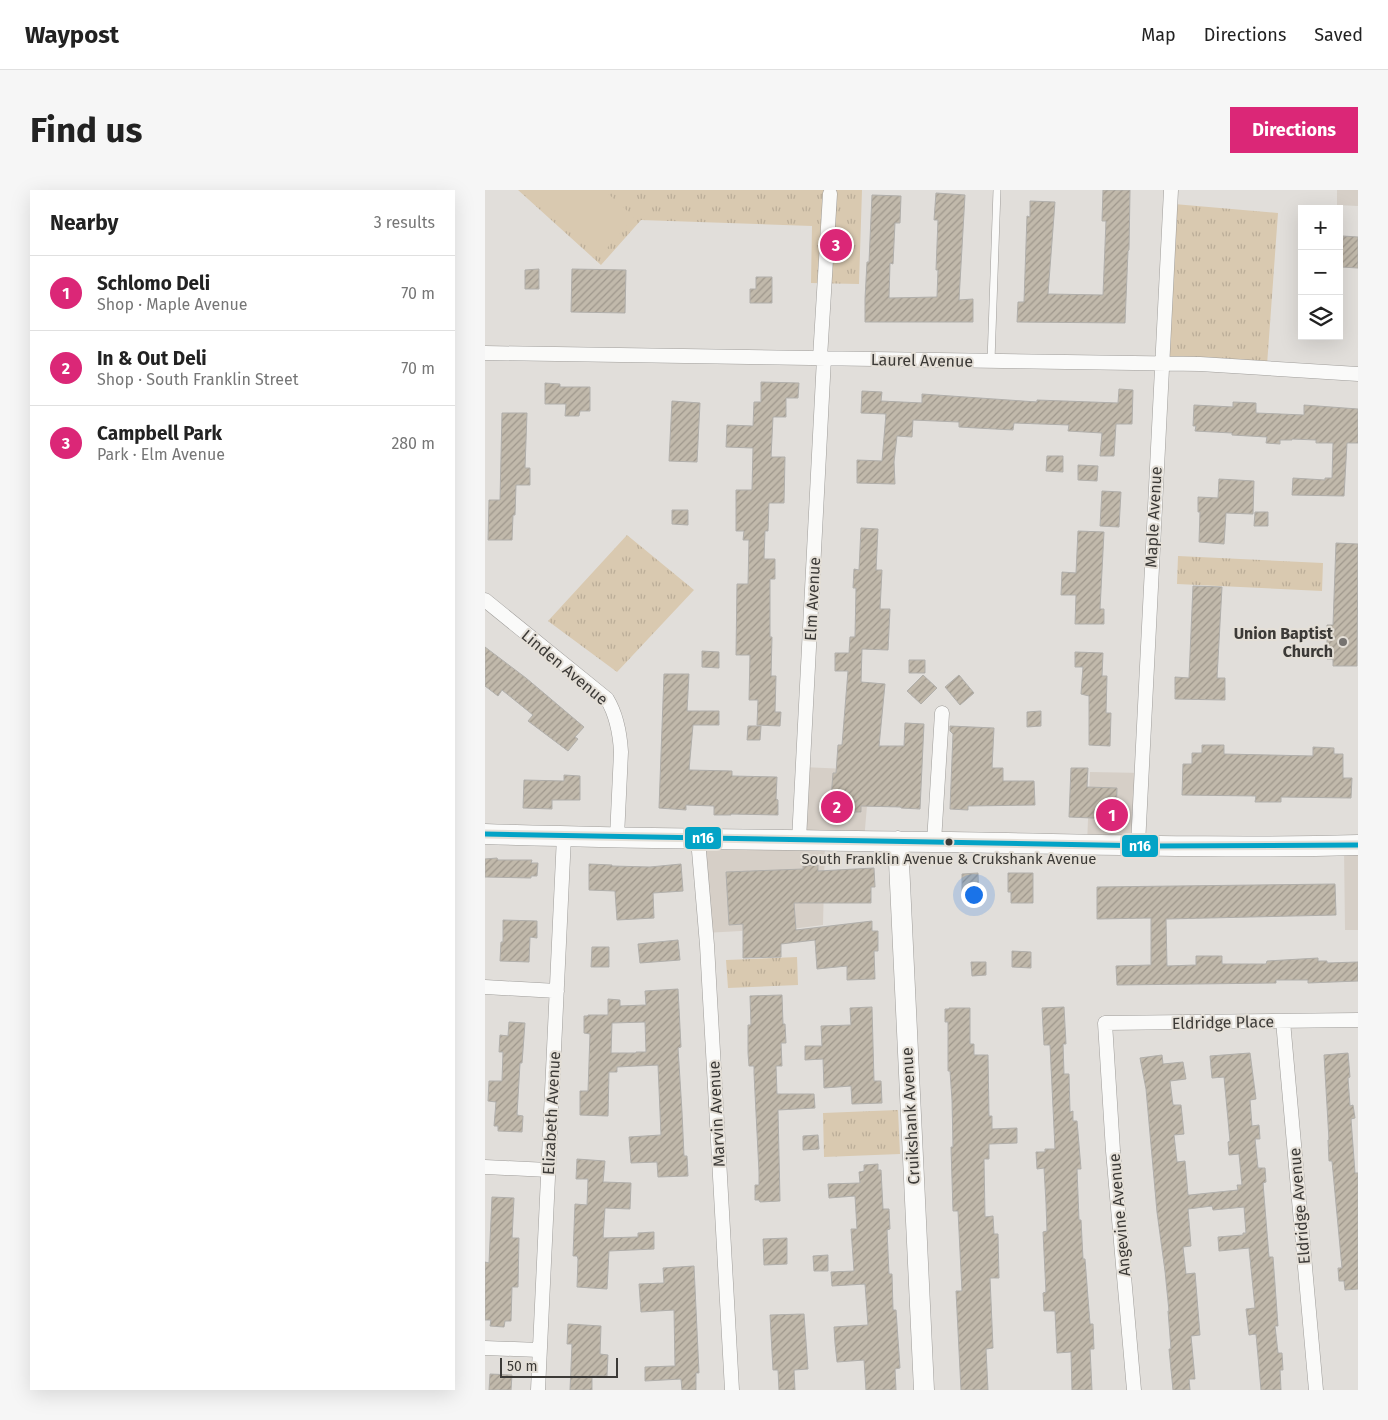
<!DOCTYPE html>
<meta charset="utf-8">
<style>
body{margin:0;font-family:"Fira Sans",sans-serif;background:#f6f6f6;color:#222}
.controls{position:absolute;right:15px;top:15px;display:grid;overflow:hidden;border-radius:0px;box-shadow:0 5px 20px #0002}
.controls button{width:45px;height:45px;display:grid;place-items:center;padding:0;border:0;border-bottom:1px solid #e0e0e0;background:#fff;color:#222;font:25px sans-serif}
.scale{position:absolute;left:15px;bottom:12px;width:118px;box-sizing:border-box;padding-left:5px;border:2px solid #3c3a37;border-top:0;font-size:14px;line-height:18px;white-space:nowrap;color:#3c3a37;-webkit-text-stroke:4px #e4dfd7;paint-order:stroke}
.you{position:absolute;left:488px;top:704px;width:18px;height:18px;margin:-12px;border:4px solid #fff;border-radius:50%;background:#1a73e8;box-shadow:0 0 0 8px #1a73e833}
.badge{display:grid;place-items:center;width:32px;height:32px;border-radius:50%;background:#db2777;color:#fff;font-size:16px;font-weight:700}
.pin{position:absolute;translate:-50% -50%;border:2px solid #fff;box-shadow:0 1px 5px #0006}
.list{margin:0;padding:0;list-style:none}
h2{display:flex;justify-content:space-between;align-items:center;height:65px;margin:0;padding:0 20px;font-size:21px}
h2 small{font-size:16px;font-weight:400;color:#767676}
.list li{display:grid;grid-template-columns:32px 1fr auto;gap:15px;align-items:center;box-sizing:border-box;height:75px;padding:0 20px;border-top:1px solid #e0e0e0}
.list b{display:block;font-size:19px;white-space:nowrap}
.list p{margin:0;font-size:16px;white-space:nowrap;color:#767676}
.list em{font-size:16px;font-style:normal;color:#767676}
.icon{flex:none;width:28px;height:28px;fill:none;stroke:currentColor;stroke-width:2;stroke-linecap:round;stroke-linejoin:round}
.map{position:relative;flex:none;width:873px;height:1200px;overflow:hidden;border-radius:0px}
header{display:flex;align-items:center;gap:30px;box-sizing:border-box;height:70px;padding:0 25px;background:#fff;border-bottom:1px solid #e0e0e0}
header strong{font-size:24px}
nav{display:flex;gap:28px;margin-inline-start:auto;font-size:18px}
.intro{display:flex;align-items:center;justify-content:space-between;box-sizing:border-box;height:120px;padding:0 30px}
h1{margin:0;font-size:35px}
.button{padding:12px 22px;border-radius:0px;background:#db2777;color:#fff;font-size:18px;font-weight:700}
main{display:flex;gap:30px;padding:0 30px}
aside{flex:1;background:#fff;border-radius:0px;box-shadow:0 5px 20px #0002}
.map>svg:first-child{display:block}
.built{fill:#d6cfc7}
.grass{fill:url(#grass-tufts)}
.pitch{fill:#d9c9b0}
.building{fill:url(#building-hatch);stroke:#b1afab;fill-rule:evenodd}
.lines{fill:none;stroke-linecap:round;stroke-linejoin:round}
.lane-casing{stroke:#9f9d9a;stroke-width:8}
.street-casing{stroke:#9f9d9a;stroke-width:15}
.secondary-casing{stroke:#9f9d9a;stroke-width:21}
.lane{stroke:#fafaf9;stroke-width:7}
.street{stroke:#fafaf9;stroke-width:14}
.secondary{stroke:#fafaf9;stroke-width:20}
.bus-1-casing{stroke:#e4dfd7;stroke-width:9}
.bus-1{stroke:#03a3c6;stroke-width:5}
.poi-dot{fill:#767370;stroke:#e4dfd7;stroke-width:2}
.bus-dot{fill:#3c3a37;stroke:#e4dfd7;stroke-width:2}
.labels{text-anchor:middle;stroke-width:4;stroke-linejoin:round;paint-order:stroke}
.bus-label{font-size:15px;fill:#3c3a37;stroke:#e4dfd7}
.street-label{font-size:16px;fill:#3c3a37;stroke:#e4dfd7}
.poi-label{font-size:16px;font-weight:bold;fill:#3c3a37;stroke:#e4dfd7;text-anchor:end}
.line-badge{stroke:#e4dfd7;stroke-width:2}
.badge-label{font-size:14px;text-anchor:middle;font-weight:bold;fill:#fff}
</style>
<header>
<strong>Waypost</strong>
<nav><a>Map</a><a>Directions</a><a>Saved</a></nav>
</header>
<div class="intro"><h1>Find us</h1><a class="button">Directions</a></div>
<main>
<aside>
<h2>Nearby<small>3 results</small></h2>
<ul class="list">
<li><span class="badge">1</span><div><b>Schlomo Deli</b><p>Shop · Maple Avenue</p></div><em>70 m</em></li>
<li><span class="badge">2</span><div><b>In &amp; Out Deli</b><p>Shop · South Franklin Street</p></div><em>70 m</em></li>
<li><span class="badge">3</span><div><b>Campbell Park</b><p>Park · Elm Avenue</p></div><em>280 m</em></li>
</ul>
</aside>
<div class="map">
<svg width="873" height="1200" viewBox="0 0 873 1200">
<defs>
<pattern id="grass-tufts" width="24" height="20" patternUnits="userSpaceOnUse" patternTransform="scale(1.25)"><rect width="24" height="20" fill="#d9c9b0"/><path d="M3 7l-1-3M5 7V3M7 7l1-3M15 17l-1-3M17 17v-4M19 17l1-3" fill="none" stroke="#bbad98"/></pattern>
<pattern id="building-hatch" width="6" height="6" patternUnits="userSpaceOnUse" patternTransform="scale(1.25)"><rect width="6" height="6" fill="#c1b9ab"/><path d="M-1 1l2-2M0 6l6-6M5 7l2-2" fill="none" stroke="#9e978c"/></pattern>
</defs>
<rect width="100%" height="100%" fill="#e1deda"/>
<path class="built" d="M852,0H873V16L852,15Z
M317,577L385,580L379,651L340,652L338,735L314,738L219,743L216,652H312Z
M605,582L659,583L656,656L602,654Z
M873,657V740H860L859,658Z"/>
<path class="grass" d="M33,0H377L374,94L326,93L327,36L156,30L116,75Z
M689,14L793,23L782,175L679,171Z
M142,345L209,400L132,482L63,431Z
M693,366L838,373L837,401L692,394Z
M312,767L313,795L243,798L241,770Z
M413,920L415,964L339,967L338,923Z"/>
<path class="pitch" d="M39,0H119L149,27L114,67Z"/>
<path class="building" d="M618,0H645L644,60L643,61L640,133L532,132L533,112H539L542,26L545,27V11L570,12L563,104L618,105L621,31H617Z
M451,3L480,5L474,110L488,109V132H380V109L382,72H384L387,5L416,6L415,33H410L408,74L405,73L404,108L452,107L453,80H451L453,30H449Z
M858,46L873,47V78L856,77Z
M54,79V99H40V80Z
M87,79L141,80L140,123L86,122Z
M271,87H287V113H265V99H271Z
M276,192L314,193L313,208H301V227H288L286,267H300L299,313H284L283,341H280L279,369H290V389H285V447H287L286,486H291L290,522H296L295,536L272,535L273,510H264L265,465H251L252,394H263L264,350H258L259,341H251V300H267L268,258L241,257L242,235L268,236L269,212H276Z
M60,193L75,194V197H105V221H95L94,226H80L81,214H60Z
M634,199L648,200L647,234H631L629,266H615L617,243L583,241L584,235L529,233L528,240L474,237V232L428,230L427,247L412,246L409,272L410,294L372,293V270L397,271L401,224L376,223L377,201L397,202L396,211L437,213V204L552,212V210L633,213Z
M187,211L215,213L212,272L184,271Z
M748,212L771,213V223L819,225V215L873,219V253H862L859,306L807,305L808,288L840,290V288H847L848,253H831V250L807,249V250H795V254L781,253L782,247L747,245V243L710,241L711,236H708L709,215L748,217Z
M17,223H42L40,278H45V295H31L30,325H28L27,350H3L4,310H15Z
M562,266H578V282L561,281Z
M593,275L613,276L612,291L593,290Z
M734,289L769,291L768,324L741,323L739,354L714,352L715,322H713V307L733,308Z
M617,301L636,302L634,337L615,336Z
M187,320H203V335L187,334Z
M770,322H783V336H769Z
M376,338L393,339L391,380H397L395,419H405L403,460L377,459L376,492L400,494L394,556H419L420,533L439,534L435,619L416,618V617L376,616V622H345L348,583H351L353,555H357L363,481H350V463H364L365,447H370L371,398H368L369,379L374,380Z
M593,341L619,342L615,419H619V434H590L591,405H576L577,382L591,383Z
M851,353L873,354L872,476H848V469H842V435H848Z
M708,396L737,397L732,488H740V510L690,509V487L704,488Z
M0,457L41,488L99,537L90,547L93,549L83,561L43,531L48,525L17,500L13,506L0,496Z
M217,461L234,462V478L217,477Z
M590,462L618,463L617,486H622L621,523H626L625,556L604,555V506L596,504L598,477H590Z
M424,470H440V483H424Z
M179,484H204L202,521H234V535H208L204,580L247,581V586L292,587L291,609L293,610V625L246,624V625H229V616L201,615V620L174,618Z
M438,485L452,498L436,514L422,501Z
M474,485L489,503L475,515L460,497Z
M556,521V536L542,537V522Z
M263,536H276L275,550H262Z
M465,536L509,538L507,578H518V591H549L550,615L483,616V620L465,619L468,544L465,541Z
M717,555H739V564L828,566V557L849,558V564H858V588H867L866,608L796,607V612H770L771,606L697,605L698,574H707V563H717Z
M586,578H603L602,597L632,598L631,629L584,627Z
M79,585L95,586V610H67V619L38,618L39,590L79,591Z
M12,668L13,670H47L46,673H53L52,686H46V688L0,687V669Z
M104,674L127,675V676L165,677L196,674L198,701L168,703L169,728L132,730L130,701L104,700Z
M333,675V681L389,678L390,697H386V713H309L311,740L387,731V741H393V761H389L390,789L362,790V776L332,779L330,750L296,754V767L258,768V734L244,735L241,682L318,679V676Z
M493,683L494,713H481V704H477V684Z
M523,683H548V713H526V702H523Z
M850,694L851,725L681,729L682,776L711,775V766H737V774H781L782,771L833,768V771H842V773L873,772V791L823,793V790H791V793L632,795L631,776L666,775V728L612,729V697Z
M18,730L52,731V748L45,747L44,772L15,771L16,752H18Z
M193,750L195,770L155,773L153,754Z
M107,757H124V777H106Z
M527,761L546,762V778L527,777Z
M486,772H501V785L487,786Z
M193,799L196,857L193,858L197,922L199,966H202L203,986L173,987L172,972L146,973L144,947L176,945L173,875L132,877V882H124L123,926L95,925V901H103L105,844L99,843V826H103V825H123V809L135,810V816L161,815L160,801ZM160,832L161,862H151V863H126L127,833Z
M297,805L298,834H300L301,853H296L297,876H291L292,904H329L330,918L293,920L295,1011L275,1012L274,1010H270V995H274V982L269,883V876H264L263,863V835H266L265,806Z
M387,817L389,891H396L397,913L367,914L366,896L339,898L338,869L320,870V856H337L336,836L366,835L365,818Z
M579,817L581,854H578L579,884H584L585,922L588,921V931H592L596,979H592L594,1030H596L598,1069H600L605,1134H608L609,1159H605L607,1200H587L586,1162L572,1163L570,1121H559L558,1103L561,1102L558,1042L562,1041L561,1013L559,978L552,979L551,962H560V959H570L565,855H559L557,818Z
M464,818H485V854H489V865H503L504,926H507V939L532,938V953L504,954V969H499L500,1027L508,1026L509,1044H513L514,1088H505L508,1158L501,1159L503,1200H476L471,1101H477L473,1021H468L466,957H468L467,910L465,881H463V832H460V819H464Z
M24,832L40,833L37,873H35L32,925L38,926L37,942L13,941V936H9L11,912L3,911L4,891H17L18,862H14L15,845L23,846Z
M765,863L771,909L765,910L767,936L774,935L775,949H770L773,978H780L781,992L778,993L779,1006L784,1067H788L793,1136H790L793,1163H797L798,1180H795L796,1200H776L771,1144L764,1145L761,1119L770,1118L764,1058L734,1061L733,1047L758,1045V1043H761L759,1017L728,1020L727,1016L703,1019L706,1056L698,1057L701,1084L710,1083L715,1145L706,1146L710,1189H704L705,1200H688L684,1159H686L683,1121H684L680,1081L672,1022L661,899L655,868L677,865L678,874L698,872L701,889L685,891L688,915H696L699,944L689,945L692,972L700,971L703,1005H705L753,1000L752,995H757L754,964L744,965L743,952L745,951L739,887L727,888L725,866Z
M863,863L865,887L863,888L865,916L868,915L870,928L866,929L870,983H873V1099L860,1100L859,1091H854L853,1078H857L847,971H844L843,950H844L839,865Z
M333,945L334,959L318,960V946Z
M92,969L120,971L118,992L146,993L145,1019L120,1018L118,1048L153,1047V1043L169,1042V1059L124,1061L122,1099L92,1097L93,1069L92,1066H88L90,1014L102,1015L103,989H91Z
M393,974V980H396L398,1019H404L405,1039L402,1040L404,1084H407L408,1120H411L415,1178L410,1179L411,1200H381L379,1170L352,1172L350,1153L349,1137L383,1135L380,1094L347,1096L346,1082L369,1081L366,1039H372L370,1006L344,1008L343,994L375,993L374,982L379,981V975Z
M7,1007L29,1008L27,1048H34L33,1097H27L26,1131H20L19,1137L5,1136L6,1130H0V1072L4,1073Z
M302,1048V1074L279,1075L278,1049Z
M343,1065V1081H329L328,1066Z
M209,1076L214,1183H211V1200H197L196,1189L160,1191V1177L190,1176L189,1120L156,1122L154,1094L179,1093L178,1078Z
M319,1124L323,1179L309,1180L310,1200H294L293,1180H288L285,1125Z
M83,1134L116,1136L115,1164L123,1165L122,1186H107V1200H85L87,1154H82Z
M5,1184L27,1185L26,1200H4Z"/>
<g class="lines">
<defs>
<path id="lane" d="M506,171L512,0"/>
<path id="street" d="M0,163L715,174L873,184
M335,168L345,4
M0,410L122,509C131,524 135,544 136,562L132,647
M213,649L222,755L247,1200
M314,650L339,168
M449,652L457,523
M653,655L686,0
M0,797L72,801
M798,831L831,1200
M0,977L63,980
M0,1158L54,1160
M53,1200L79,646
M649,1200L628,961L620,833L873,830"/>
<path id="secondary" d="M0,644C155,649 310,650 465,652C601,654 737,659 873,655
M413,651L439,1200"/>
</defs>
<use href="#lane" class="lane-casing"/>
<use href="#street" class="street-casing"/>
<use href="#secondary" class="secondary-casing"/>
<use href="#lane" class="lane"/>
<use href="#street" class="street"/>
<use href="#secondary" class="secondary"/>
<defs>
<path id="bus-1" d="M0,644L669,656L873,655"/>
</defs>
<use href="#bus-1" class="bus-1-casing"/>
<use href="#bus-1" class="bus-1"/>
</g>
<circle class="poi-dot" cx="858" cy="452" r="5"/>
<circle class="bus-dot" cx="464" cy="652" r="4.5"/>
<g class="labels">
<g class="bus-label">
<text x="464" y="674">South Franklin Avenue &amp; Crukshank Avenue</text>
</g>
<g class="street-label">
<text transform="translate(437 170) rotate(1)" y="6">Laurel Avenue</text>
<text transform="translate(668 327) rotate(-87)" y="6">Maple Avenue</text>
<text transform="translate(327 409) rotate(-87)" y="6">Elm Avenue</text>
<text transform="translate(80 477) rotate(40)" y="6">Linden Avenue</text>
<text transform="translate(738 832) rotate(-1)" y="6">Eldridge Place</text>
<text transform="translate(66 923) rotate(-87)" y="6">Elizabeth Avenue</text>
<text transform="translate(231 924) rotate(-93)" y="6">Marvin Avenue</text>
<text transform="translate(425 926) rotate(-93)" y="6">Cruikshank Avenue</text>
<text transform="translate(814 1016) rotate(-95)" y="6">Eldridge Avenue</text>
<text transform="translate(634 1025) rotate(-95)" y="6">Angevine Avenue</text>
</g>
<g class="poi-label">
<text x="848" y="449">Union Baptist<tspan x="848" dy="18">Church</tspan></text>
</g>
</g>
<g class="line-badge">
<rect x="199" y="636" width="38" height="24" rx="5" fill="#03a3c6"/>
<rect x="636" y="644" width="38" height="24" rx="5" fill="#03a3c6"/>
</g>
<g class="badge-label">
<text x="218" y="653">n16</text>
<text x="655" y="661">n16</text>
</g>
</svg>
<div class="controls">
<button>+</button>
<button>−</button>
<button><svg class="icon" aria-label="layers" viewBox="0 0 24 24"><path d="M12 4l9 5-9 5-9-5zM3 14l9 5 9-5"/></svg></button>
</div>
<div class="scale">50 m</div>
<div class="you"></div>
<div class="pin badge" style="left:627px;top:625px">1</div>
<div class="pin badge" style="left:352px;top:617px">2</div>
<div class="pin badge" style="left:351px;top:55px">3</div>
</div>
</main>
